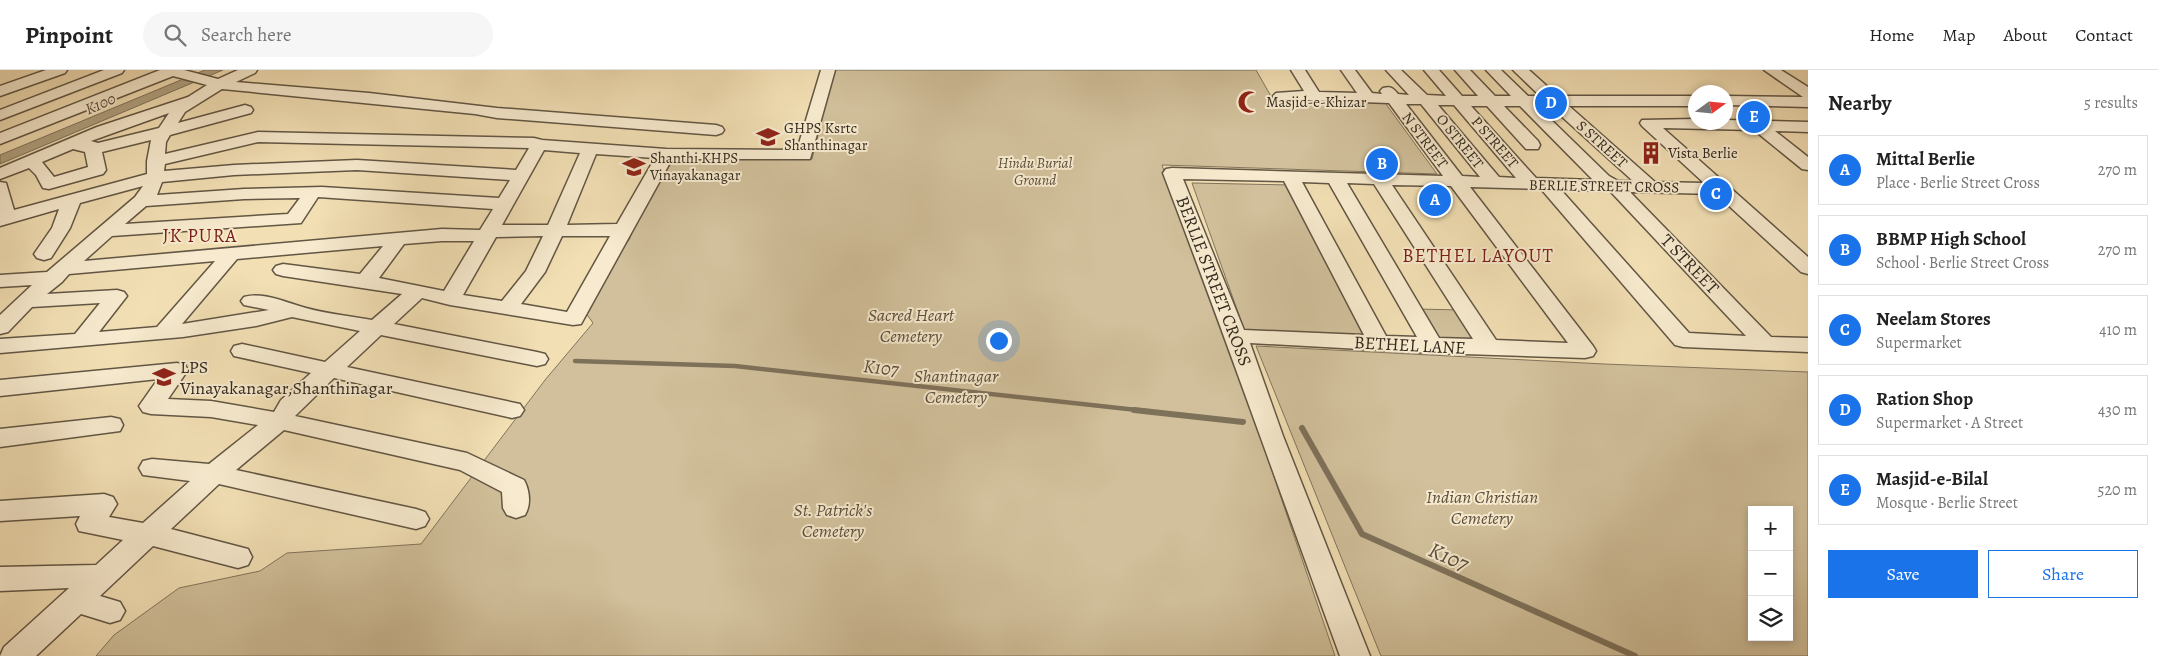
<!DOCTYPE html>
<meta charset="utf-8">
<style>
body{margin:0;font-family:Alegreya,serif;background:#f6f6f6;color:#222}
.controls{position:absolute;right:15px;bottom:15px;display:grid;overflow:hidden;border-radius:0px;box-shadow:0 2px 8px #0003}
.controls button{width:45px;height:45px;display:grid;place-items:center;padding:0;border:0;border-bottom:1px solid #e0e0e0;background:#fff;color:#222;font:25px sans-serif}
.compass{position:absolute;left:1688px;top:15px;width:45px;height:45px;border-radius:50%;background:#fff;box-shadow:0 2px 8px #0003;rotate:75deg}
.you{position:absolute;left:998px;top:270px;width:18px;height:18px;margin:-12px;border:4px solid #fff;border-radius:50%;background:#1a73e8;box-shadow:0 0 0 8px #1a73e833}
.badge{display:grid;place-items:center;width:32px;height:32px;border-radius:50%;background:#1a73e8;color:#fff;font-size:16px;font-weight:700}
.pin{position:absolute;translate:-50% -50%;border:2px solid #fff;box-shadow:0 1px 5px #0006}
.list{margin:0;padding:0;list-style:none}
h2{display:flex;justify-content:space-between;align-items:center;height:65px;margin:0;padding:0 20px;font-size:21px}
h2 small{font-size:16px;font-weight:400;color:#767676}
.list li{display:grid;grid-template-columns:32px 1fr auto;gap:15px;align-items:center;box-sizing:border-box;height:70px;margin:0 10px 10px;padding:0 10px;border:1px solid #e0e0e0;border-radius:0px}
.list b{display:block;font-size:19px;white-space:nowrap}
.list p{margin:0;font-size:16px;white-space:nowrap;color:#767676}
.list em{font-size:16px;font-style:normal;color:#767676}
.actions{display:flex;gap:10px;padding:15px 20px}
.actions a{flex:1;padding:11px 0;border:1px solid #1a73e8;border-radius:0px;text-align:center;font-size:18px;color:#1a73e8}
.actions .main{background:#1a73e8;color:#fff}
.icon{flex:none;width:28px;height:28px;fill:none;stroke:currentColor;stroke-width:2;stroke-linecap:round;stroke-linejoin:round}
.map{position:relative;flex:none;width:1808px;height:586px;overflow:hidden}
header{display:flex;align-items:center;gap:30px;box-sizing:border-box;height:70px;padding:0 25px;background:#fff;border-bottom:1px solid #e0e0e0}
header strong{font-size:24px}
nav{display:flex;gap:28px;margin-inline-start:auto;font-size:18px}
.search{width:350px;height:45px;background:#f6f6f6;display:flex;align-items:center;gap:12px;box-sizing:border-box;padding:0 18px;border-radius:28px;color:#767676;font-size:19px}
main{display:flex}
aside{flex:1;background:#fff}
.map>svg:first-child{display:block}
.green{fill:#d1c09b;stroke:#82745d;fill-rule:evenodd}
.water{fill:#b1a181;stroke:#7e715a}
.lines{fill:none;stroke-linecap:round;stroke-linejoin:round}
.stream-far1{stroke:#7e715a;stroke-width:4.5}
.stream{stroke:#7e715a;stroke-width:6}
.minor-casing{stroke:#625644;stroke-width:3}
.minor{fill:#f7eace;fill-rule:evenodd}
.labels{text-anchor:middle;stroke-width:4;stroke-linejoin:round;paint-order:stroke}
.far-poi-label{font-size:15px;fill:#32291f;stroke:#f7eace;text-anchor:start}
.far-street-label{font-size:15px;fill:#32291f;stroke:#f7eace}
.far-park-label{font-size:15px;font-style:italic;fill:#5a4f3e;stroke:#f7eace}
.far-water-label{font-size:16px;font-style:italic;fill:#584d3c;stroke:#f7eace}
.street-label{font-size:18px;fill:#32291f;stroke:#f7eace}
.park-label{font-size:18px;font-style:italic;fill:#5a4f3e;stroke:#f7eace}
.poi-label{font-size:18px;fill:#32291f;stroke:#f7eace;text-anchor:start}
.neighbourhood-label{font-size:19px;letter-spacing:1px;fill:#7a1f14;stroke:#f7eace}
.water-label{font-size:19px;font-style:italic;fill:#584d3c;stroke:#f7eace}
.near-water-label{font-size:22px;font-style:italic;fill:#584d3c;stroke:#f7eace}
</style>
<header>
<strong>Pinpoint</strong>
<div class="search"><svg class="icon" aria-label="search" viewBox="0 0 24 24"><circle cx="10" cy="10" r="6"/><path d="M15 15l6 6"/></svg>Search here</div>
<nav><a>Home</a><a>Map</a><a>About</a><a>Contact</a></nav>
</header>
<main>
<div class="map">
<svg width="1808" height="586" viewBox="0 0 1808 586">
<rect width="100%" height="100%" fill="#f2dfb4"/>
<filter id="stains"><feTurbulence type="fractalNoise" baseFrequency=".004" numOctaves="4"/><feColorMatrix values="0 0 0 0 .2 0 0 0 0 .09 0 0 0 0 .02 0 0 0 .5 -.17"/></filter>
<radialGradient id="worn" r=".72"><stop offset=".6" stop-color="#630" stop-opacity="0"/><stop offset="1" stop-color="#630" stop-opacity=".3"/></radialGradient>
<path class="green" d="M834,0H1256L1272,28L1383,30L1437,104L1162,95L1257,357L1335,586H96L114,565L179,518L260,501L287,483L421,474L545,310L593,253L583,239L630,168L633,156L668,89H812Z
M1192,113L1291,115L1367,266L1245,262Z
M1416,239L1461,240L1484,275L1436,273Z
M1256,276L1604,294L1808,302V586H1381ZM1752,440H1789V567H1752Z"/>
<path class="water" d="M205,0H223L0,94V85Z"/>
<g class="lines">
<path class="stream-far1" d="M575,291L735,296L1146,341"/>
<path class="stream" d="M1134,340L1243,352
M1302,358L1362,464L1635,586"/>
<defs>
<path id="minor" d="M46,0H67L65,3L0,26V16Z
M104,0H124L122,3L0,50V40Z
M160,0H184L218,9L238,0H257L255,3L236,12L369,23L497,38L716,55L722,57L724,60L722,63L716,65L497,48L475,44L222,19L185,42L178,53L245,35L251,37L253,40L251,43L170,65L166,72L165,84L258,62L534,68L542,70L666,79L797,80L821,0H835L810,89H672L581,254L573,255L450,235L422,228L394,254L537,282L545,284L548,289L545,294L537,296L381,265L347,297L520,334L524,340L520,346L512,348L334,308L295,346L467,383L524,410C530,421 531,435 525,445L516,448L507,445L503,438L502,422L460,400L284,360L236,400L416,439L425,442L429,449L425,456L416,459L219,414L171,459L248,479L252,487L248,495L238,498L153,476L100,526L120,532L125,541L120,550L110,553L81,544L36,586H0L4,577L69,518L0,521V497L96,495L123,470L79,461L76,454L80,446L0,451V431L104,424L113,427L117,434L109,447L143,453L190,411L143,405L139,398L143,391L152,389L209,394L258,355L211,347L151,344L143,342L139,336L158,309L0,326V310L177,293L185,295L188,300L168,329L211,331L274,342L281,330L311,303L234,286L231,281L234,276L242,274L325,292L360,261L292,247L256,256L183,267L0,283V269L75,264L100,233L32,237L8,262L0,264V245L32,215L0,217V205L47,202L135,127L143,116L80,133L70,158L51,188L44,190L37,188L34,184L52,158L59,139L0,156V112L6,113L14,140L147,104V91L151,70L102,82L106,100L103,104L49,119L43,118L36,105L29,98L0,109V98L97,57L188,27L207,15L173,6L0,74V63ZM169,43L159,58L98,73L91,71ZM258,72L529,78L516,100L357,90L234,95L164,101L165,94ZM73,79L85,82L88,97L54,107L42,92ZM544,80L580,83L548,155H502ZM596,84L655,88L617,154L567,155ZM357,100L510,110L499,128L322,117L244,119L157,125L162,112L234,105ZM318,127L493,139L480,160L442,159L84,191L112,166L301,153ZM300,128L288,144L125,154L146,136L244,129ZM543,166L526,201L502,231L463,225L496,167ZM562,166H610L567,242L521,234L545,202ZM442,171H474L444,221L379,208L404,174ZM383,176L360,204L283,194L276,196L273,200L276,204L283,206L402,224L372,250C349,246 319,243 296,235C280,230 261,222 244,227L241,231L244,235L269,240L182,254L237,189ZM215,191L157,257L99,262L127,226L124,222L117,220L47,224L62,212L69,204Z
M1291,0H1305L1319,22L1357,23L1341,0H1355L1372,23L1382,24L1380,21L1383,18C1391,16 1393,18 1398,24L1409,25L1386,0H1401L1427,25L1446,26L1424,0H1439L1462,26H1478L1455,0H1470L1495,26H1511L1486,0H1501L1528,26H1540L1513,0H1529L1558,26H1696V36H1569L1655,112L1704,113L1642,56L1640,53L1642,50L1696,49V52H1726V50L1808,52V62L1775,61L1808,87V100L1802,99L1754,60L1663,58L1808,187V204L1801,202L1716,124L1630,122L1771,267L1808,268V282L1683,277L1675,275L1541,119L1470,117L1593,276L1596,281L1593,286L1585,288L1433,283L1250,273L1283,366L1370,586H1340C1281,425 1224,263 1163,103L1166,99L1172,98L1443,106L1389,33L1276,29L1273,26L1276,23L1304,21ZM1406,34H1421L1480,107L1462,106ZM1438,35H1454L1516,108L1499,107ZM1471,36H1487L1526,79H1538L1540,75L1538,71L1504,36H1520L1593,110L1536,108ZM1537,36H1550L1633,111H1618L1609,106ZM1183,109L1284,111L1364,265L1244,260ZM1302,112L1329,113L1417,267L1386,266ZM1347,113L1374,114L1473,269L1439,268ZM1392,115L1451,116L1568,273L1496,270ZM1561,120L1610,121L1746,266L1689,263Z
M1764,0H1781L1808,17V37L1726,35V26L1803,27Z
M111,347L120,349L123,355L120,361L0,377V359Z"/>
</defs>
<use href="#minor" class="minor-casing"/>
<use href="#minor" class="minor"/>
</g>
<defs>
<symbol id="mosque-bare" viewBox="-9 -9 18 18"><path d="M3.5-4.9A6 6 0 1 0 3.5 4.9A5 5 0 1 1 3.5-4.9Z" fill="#8f2418" stroke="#f7eace" stroke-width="2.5" paint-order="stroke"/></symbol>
<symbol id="school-bare" viewBox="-9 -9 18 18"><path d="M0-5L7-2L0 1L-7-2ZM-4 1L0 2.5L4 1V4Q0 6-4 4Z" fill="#8f2418" stroke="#f7eace" stroke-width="2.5" paint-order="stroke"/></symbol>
<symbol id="building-bare" viewBox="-9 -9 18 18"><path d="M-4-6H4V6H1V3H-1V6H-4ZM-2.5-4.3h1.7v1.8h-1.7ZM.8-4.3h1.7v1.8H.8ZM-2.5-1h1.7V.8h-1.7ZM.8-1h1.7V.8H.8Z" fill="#8f2418" stroke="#f7eace" stroke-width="2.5" paint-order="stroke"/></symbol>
</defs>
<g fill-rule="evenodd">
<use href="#mosque-bare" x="1233" y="16" width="32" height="32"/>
<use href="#school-bare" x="752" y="51" width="32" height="32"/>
<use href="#building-bare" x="1635" y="67" width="32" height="32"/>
<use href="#school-bare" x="618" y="81" width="32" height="32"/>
<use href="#school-bare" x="148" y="291" width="32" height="32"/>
</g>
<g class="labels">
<g class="far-poi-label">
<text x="1266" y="37">Masjid-e-Khizar</text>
<text x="784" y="63">GHPS Ksrtc<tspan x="784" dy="17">Shanthinagar</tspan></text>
<text x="1668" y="88">Vista Berlie</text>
<text x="650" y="93">Shanthi KHPS<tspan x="650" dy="17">Vinayakanagar</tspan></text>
</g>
<g class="far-street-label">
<text transform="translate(1425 70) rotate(53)" y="5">N STREET</text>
<text transform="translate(1460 71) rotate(51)" y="5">O STREET</text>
<text transform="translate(1495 72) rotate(49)" y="5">P STREET</text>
<text transform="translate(1602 74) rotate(42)" y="5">S STREET</text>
<text transform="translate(1604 116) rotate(1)" y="5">BERLIE STREET CROSS</text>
</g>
<g class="far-park-label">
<text x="1035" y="98">Hindu Burial<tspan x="1035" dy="17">Ground</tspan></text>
</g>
<g class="far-water-label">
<text transform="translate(100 33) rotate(-23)" y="6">K100</text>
</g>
<g class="street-label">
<text transform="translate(1690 194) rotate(46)" y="6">T STREET</text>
<text transform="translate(1214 211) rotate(69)" y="6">BERLIE STREET CROSS</text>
<text transform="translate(1410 275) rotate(3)" y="6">BETHEL LANE</text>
</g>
<g class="park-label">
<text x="911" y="251">Sacred Heart<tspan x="911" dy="21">Cemetery</tspan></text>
<text x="956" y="312">Shantinagar<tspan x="956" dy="21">Cemetery</tspan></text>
<text x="1482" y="433">Indian Christian<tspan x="1482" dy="21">Cemetery</tspan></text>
<text x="833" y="446">St. Patrick's<tspan x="833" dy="21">Cemetery</tspan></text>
</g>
<g class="poi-label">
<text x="180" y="303">LPS<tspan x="180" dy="21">Vinayakanagar,Shanthinagar</tspan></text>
</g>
<g class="neighbourhood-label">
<text x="200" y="172">JK PURA</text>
<text x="1478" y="192">BETHEL LAYOUT</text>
</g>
<g class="water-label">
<text transform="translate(881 297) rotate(6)" y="7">K107</text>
</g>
<g class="near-water-label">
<text transform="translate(1449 486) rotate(24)" y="8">K107</text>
</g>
</g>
<rect width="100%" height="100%" filter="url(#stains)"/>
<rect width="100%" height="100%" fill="url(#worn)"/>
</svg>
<div class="controls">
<button>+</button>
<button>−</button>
<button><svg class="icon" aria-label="layers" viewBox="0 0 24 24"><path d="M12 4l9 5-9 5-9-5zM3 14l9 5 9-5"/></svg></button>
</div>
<svg class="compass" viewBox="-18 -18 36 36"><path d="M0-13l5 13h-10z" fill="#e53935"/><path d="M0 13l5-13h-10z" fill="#767676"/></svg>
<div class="you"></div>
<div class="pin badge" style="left:1435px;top:130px">A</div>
<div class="pin badge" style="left:1382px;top:94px">B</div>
<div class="pin badge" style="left:1716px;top:124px">C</div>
<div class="pin badge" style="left:1551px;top:33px">D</div>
<div class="pin badge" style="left:1754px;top:47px">E</div>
</div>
<aside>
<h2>Nearby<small>5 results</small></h2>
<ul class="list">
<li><span class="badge">A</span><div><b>Mittal Berlie</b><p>Place · Berlie Street Cross</p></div><em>270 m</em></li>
<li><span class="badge">B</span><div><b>BBMP High School</b><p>School · Berlie Street Cross</p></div><em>270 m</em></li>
<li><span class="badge">C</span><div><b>Neelam Stores</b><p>Supermarket</p></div><em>410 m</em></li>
<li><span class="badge">D</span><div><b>Ration Shop</b><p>Supermarket · A Street</p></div><em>430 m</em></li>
<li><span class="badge">E</span><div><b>Masjid-e-Bilal</b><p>Mosque · Berlie Street</p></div><em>520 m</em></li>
</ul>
<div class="actions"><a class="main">Save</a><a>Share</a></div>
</aside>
</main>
